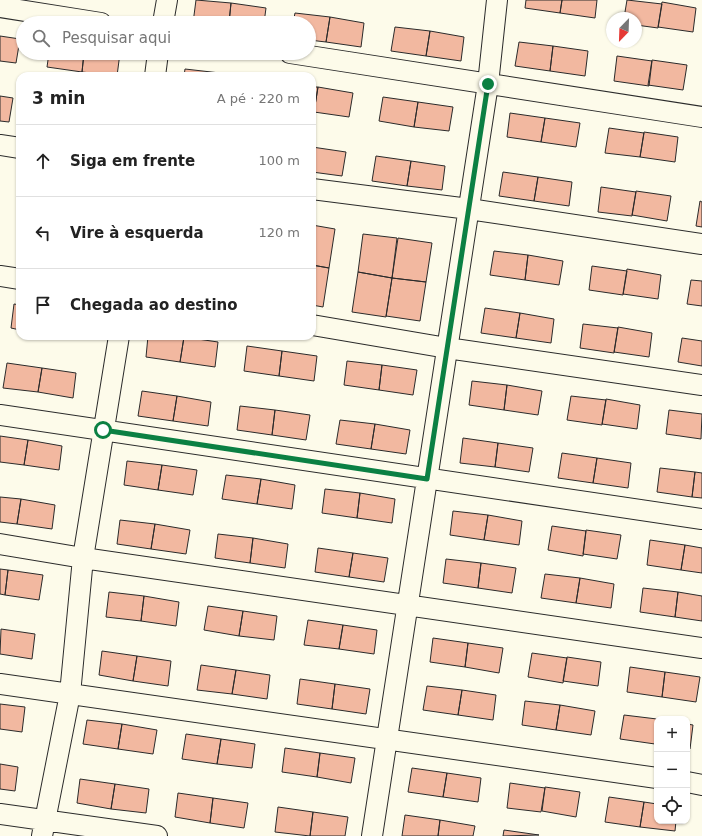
<!DOCTYPE html>
<html lang="pt">
<meta charset="utf-8">
<style>
body{margin:0;font-family:"DejaVu Sans",sans-serif;background:#f2f2f2;color:#222}
.controls{position:absolute;right:12px;bottom:12px;display:grid;overflow:hidden;border-radius:8px;box-shadow:0 1px 3px #0004}
.controls button{width:36px;height:36px;display:grid;place-items:center;padding:0;border:0;border-bottom:1px solid #e0e0e0;background:#fff;color:#222;font:20px sans-serif}
.compass{position:absolute;left:606px;top:12px;width:36px;height:36px;border-radius:50%;background:#fff;box-shadow:0 1px 3px #0004;rotate:203deg}
.stop{position:absolute;width:12px;height:12px;margin:-9px;border:3px solid #0b8043;border-radius:50%;background:#fff}
.stop.end{background:#0b8043;border-color:#fff;box-shadow:0 1px 4px #0008}
.list{margin:0;padding:0;list-style:none}
h2{display:flex;justify-content:space-between;align-items:center;height:52px;margin:0;padding:0 16px;font-size:17px}
h2 small{font-size:13px;font-weight:400;color:#767676}
.list li{display:grid;grid-template-columns:26px 1fr auto;gap:12px;align-items:center;box-sizing:border-box;height:72px;padding:0 16px;border-top:1px solid #e0e0e0}
.list b{display:block;font-size:15px;white-space:nowrap}
.list em{font-size:13px;font-style:normal;color:#767676}
.icon{flex:none;width:22px;height:22px;fill:none;stroke:currentColor;stroke-width:2;stroke-linecap:round;stroke-linejoin:round}
.map{position:relative;flex:none;width:702px;height:836px;overflow:hidden}
.search{position:absolute;background:#fff;box-shadow:0 1px 3px #0004;left:16px;top:16px;width:300px;height:44px;display:flex;align-items:center;gap:10px;box-sizing:border-box;padding:0 14px;border-radius:22px;color:#767676;font-size:15px}
.panel{position:absolute;background:#fff;box-shadow:0 1px 3px #0004;left:16px;top:72px;width:300px;height:268px;border-radius:12px}
.map>svg:first-child{display:block}
.building{fill:#f2b8a0;stroke:#2b2b2b}
.lines{fill:none;stroke-linecap:round;stroke-linejoin:round}
.minor-casing{stroke:#2b2b2b;stroke-width:22}
.minor{stroke:#fdfbea;stroke-width:20}
.route{stroke:#0b8043;stroke-width:5}
</style>
<div class="map">
<svg width="702" height="836" viewBox="0 0 702 836">
<rect width="100%" height="100%" fill="#fdfbea"/>
<path class="building" d="M196,0L231,3L229,23H193Z
M526,0H562L560,13L525,8Z
M562,0H597L595,18L560,13Z
M627,0L662,4L658,28L636,25V18H624Z
M662,2L696,8L693,32L658,27Z
M231,3L266,8L264,23H229Z
M295,13L330,17L326,42L309,40V23H293Z
M330,17L364,23L361,47L326,42Z
M395,27L430,31L426,56L391,51Z
M430,31L464,37L461,61L426,56Z
M0,36L20,39L16,63L0,61Z
M519,42L553,46L550,71L515,66Z
M553,46L588,51L585,76L550,71Z
M49,53H84L82,72L47,67Z
M84,53H120L117,76L82,72Z
M617,56L652,61L649,86L614,81Z
M652,60L687,65L683,90L648,85Z
M185,69L220,73L219,76H184Z
M312,87H318L314,112H312Z
M318,87L353,93L349,117L314,112Z
M0,96L13,98L9,122L0,121Z
M383,97L418,102L414,127L379,121Z
M418,102L453,107L449,131L414,127Z
M510,113L545,118L541,142L507,137Z
M545,118L580,123L576,147L541,142Z
M609,128L644,133L640,157L605,153Z
M644,132L678,137L675,162L640,157Z
M312,147L346,152L342,176L312,172Z
M376,156L411,161L407,186L372,181Z
M411,161L445,166L442,190L407,186Z
M503,172L538,177L534,201L499,196Z
M538,177L572,182L569,206L534,201Z
M601,187L636,192L632,216L598,212Z
M636,191L671,196L667,221L632,215Z
M700,201L702,202V227L696,226Z
M312,225L335,229L329,268L312,265Z
M363,234L397,238L392,278L358,272Z
M398,238L432,243L426,282L392,278Z
M494,251L528,255L525,280L490,275Z
M528,255L563,261L559,285L525,280Z
M312,265L329,268L323,307L312,305Z
M592,266L627,271L623,295L589,290Z
M627,269L661,275L658,299L623,294Z
M358,272L392,278L386,317L352,312Z
M392,278L426,282L420,321L386,316Z
M691,280L702,281V306L687,304Z
M14,304L20,305V330L11,328Z
M485,308L520,313L516,338L481,333Z
M520,313L554,319L551,343L516,338Z
M583,324L618,328L614,353L580,348Z
M618,327L652,333L649,357L614,352Z
M148,336L184,337L180,362L146,357Z
M184,337L218,342L215,367L180,362Z
M682,338L702,341V366L678,362Z
M247,346L282,351L279,376L244,371Z
M282,351L317,356L314,381L279,376Z
M347,361L382,365L379,390L344,385Z
M7,363L42,368L38,392L3,388Z
M382,365L417,370L413,395L379,390Z
M42,368L76,373L73,398L38,392Z
M472,381L507,385L504,410L469,405Z
M507,385L542,391L538,415L504,410Z
M142,391L177,396L173,421L138,416Z
M177,396L211,402L208,426L173,421Z
M571,396L606,400L602,425L567,420Z
M606,399L640,405L637,429L602,424Z
M240,406L275,410L272,435L237,430Z
M275,410L310,415L306,440L272,435Z
M669,410L702,414L701,439L666,434Z
M340,420L375,424L371,449L336,444Z
M375,424L410,430L406,454L371,449Z
M0,436L28,440L24,465L0,462Z
M463,438L498,443L495,467L460,463Z
M28,440L62,446L59,470L24,465Z
M498,443L533,448L529,472L495,467Z
M562,453L597,458L593,483L558,478Z
M597,458L631,463L628,488L593,483Z
M127,461L162,465L158,490L124,485Z
M162,465L197,470L193,495L158,490Z
M660,468L695,472L692,497L657,492Z
M695,472L702,473V498L692,497Z
M226,475L261,479L257,504L222,499Z
M261,479L295,485L292,509L257,504Z
M325,489L360,493L357,518L322,513Z
M360,493L395,499L392,523L357,518Z
M0,497L21,499L17,524L0,522Z
M21,499L55,505L52,529L17,524Z
M453,511L488,515L484,540L450,535Z
M488,515L522,521L519,545L484,540Z
M120,520L155,524L151,549L117,544Z
M155,524L190,530L186,554L151,549Z
M552,526L586,531L583,556L548,550Z
M586,530L621,535L617,559L583,554Z
M218,534L253,538L250,563L215,558Z
M253,538L288,544L285,568L250,563Z
M650,540L685,545L681,570L647,565Z
M685,545L702,548V573L681,570Z
M318,548L353,553L349,577L315,572Z
M353,553L388,558L384,582L349,577Z
M446,559L481,563L478,588L443,583Z
M481,563L516,568L512,593L478,588Z
M0,569L8,570L5,595L0,594Z
M8,570L43,575L39,600L5,595Z
M545,574L580,578L576,603L541,598Z
M580,578L614,584L611,608L576,603Z
M643,588L678,592L675,617L640,612Z
M109,592L144,596L141,621L106,617Z
M678,592L702,596V621L675,617Z
M144,596L179,602L176,626L141,621Z
M208,606L243,611L239,636L204,630Z
M243,611L277,616L274,640L239,636Z
M308,620L343,625L339,649L304,645Z
M343,625L377,630L374,654L339,649Z
M1,629L35,634L32,659L0,654Z
M433,638L468,643L465,667L430,662Z
M468,643L503,648L499,673L465,667Z
M102,651L137,656L133,681L99,675Z
M532,653L567,658L563,683L528,677Z
M137,656L171,661L168,686L133,681Z
M567,657L601,662L598,686L563,681Z
M201,665L236,670L232,694L197,690Z
M630,667L665,672L662,697L627,692Z
M236,670L270,675L267,699L232,694Z
M665,672L700,677L696,702L662,697Z
M300,679L335,684L332,709L297,704Z
M335,684L370,689L366,714L332,709Z
M427,686L462,690L458,715L423,710Z
M462,690L496,695L493,720L458,715Z
M525,701L560,705L556,730L522,725Z
M0,704L25,707L22,732L0,729Z
M560,705L595,711L591,735L556,730Z
M624,715L657,719L655,744L620,739Z
M87,720L122,724L118,749L83,744Z
M122,724L157,730L153,754L118,749Z
M687,724L693,725L690,749H687Z
M186,734L221,739L217,764L182,759Z
M221,739L255,744L252,768L217,764Z
M285,748L320,753L317,777L282,772Z
M320,753L355,758L351,783L317,777Z
M0,764L18,767L15,791L0,789Z
M412,768L447,773L443,797L408,792Z
M447,773L481,778L478,802L443,797Z
M80,779L115,784L111,809L77,803Z
M510,783L545,788L541,812L507,808Z
M115,784L149,789L146,813L111,809Z
M545,787L580,792L576,817L542,811Z
M178,793L213,798L210,823L175,817Z
M609,797L644,802L640,827L605,822Z
M213,798L248,803L244,828L210,823Z
M644,802L657,804V821H676L675,831L640,827Z
M278,807L313,812L310,836L275,832Z
M313,812L348,817L345,836H310Z
M405,815L440,820L438,836H402Z
M440,820L475,826L473,836H438Z
M504,830L539,835L503,836Z"/>
<g class="lines">
<defs>
<path id="minor" d="M0,7L101,23
M163,23L167,0
M290,53L702,117
M155,76L158,53
M0,145L20,148
M312,189L469,209L702,244
M0,276L20,279
M312,325L447,348L702,385
M0,415L702,519
M0,544L83,558L702,648
M0,684L657,778
M687,782L702,785
M0,814L157,836
M42,836L70,694L83,558L119,336
M372,836L488,84L497,0"/>
</defs>
<use href="#minor" class="minor-casing"/>
<use href="#minor" class="minor"/>
</g>
<g class="lines">
<path class="route" d="M103,430L427,479L488,84"/>
</g>
</svg>
<div class="controls">
<button>+</button>
<button>−</button>
<button><svg class="icon" aria-label="locate" viewBox="0 0 24 24"><circle cx="12" cy="12" r="6"/><path d="M12 2v4M12 18v4M2 12h4M18 12h4"/></svg></button>
</div>
<svg class="compass" viewBox="-18 -18 36 36"><path d="M0-13l5 13h-10z" fill="#e53935"/><path d="M0 13l5-13h-10z" fill="#767676"/></svg>
<div class="stop" style="left:103px;top:430px"></div>
<div class="stop end" style="left:488px;top:84px"></div>
<div class="search"><svg class="icon" aria-label="search" viewBox="0 0 24 24"><circle cx="10" cy="10" r="6"/><path d="M15 15l6 6"/></svg>Pesquisar aqui</div>
<section class="panel">
<h2>3 min<small>A pé · 220 m</small></h2>
<ul class="list">
<li><svg class="icon" aria-label="ahead" viewBox="0 0 24 24"><path d="M12 20V5M6 11l6-6 6 6"/></svg><div><b>Siga em frente</b></div><em>100 m</em></li>
<li><svg class="icon" aria-label="left" viewBox="0 0 24 24"><path d="M17 20v-9H6M10 6l-5 5 5 5"/></svg><div><b>Vire à esquerda</b></div><em>120 m</em></li>
<li><svg class="icon" aria-label="arrive" viewBox="0 0 24 24"><path d="M6 21V4h12l-3 4 3 4H6"/></svg><div><b>Chegada ao destino</b></div></li>
</ul>
</section>
</div>
